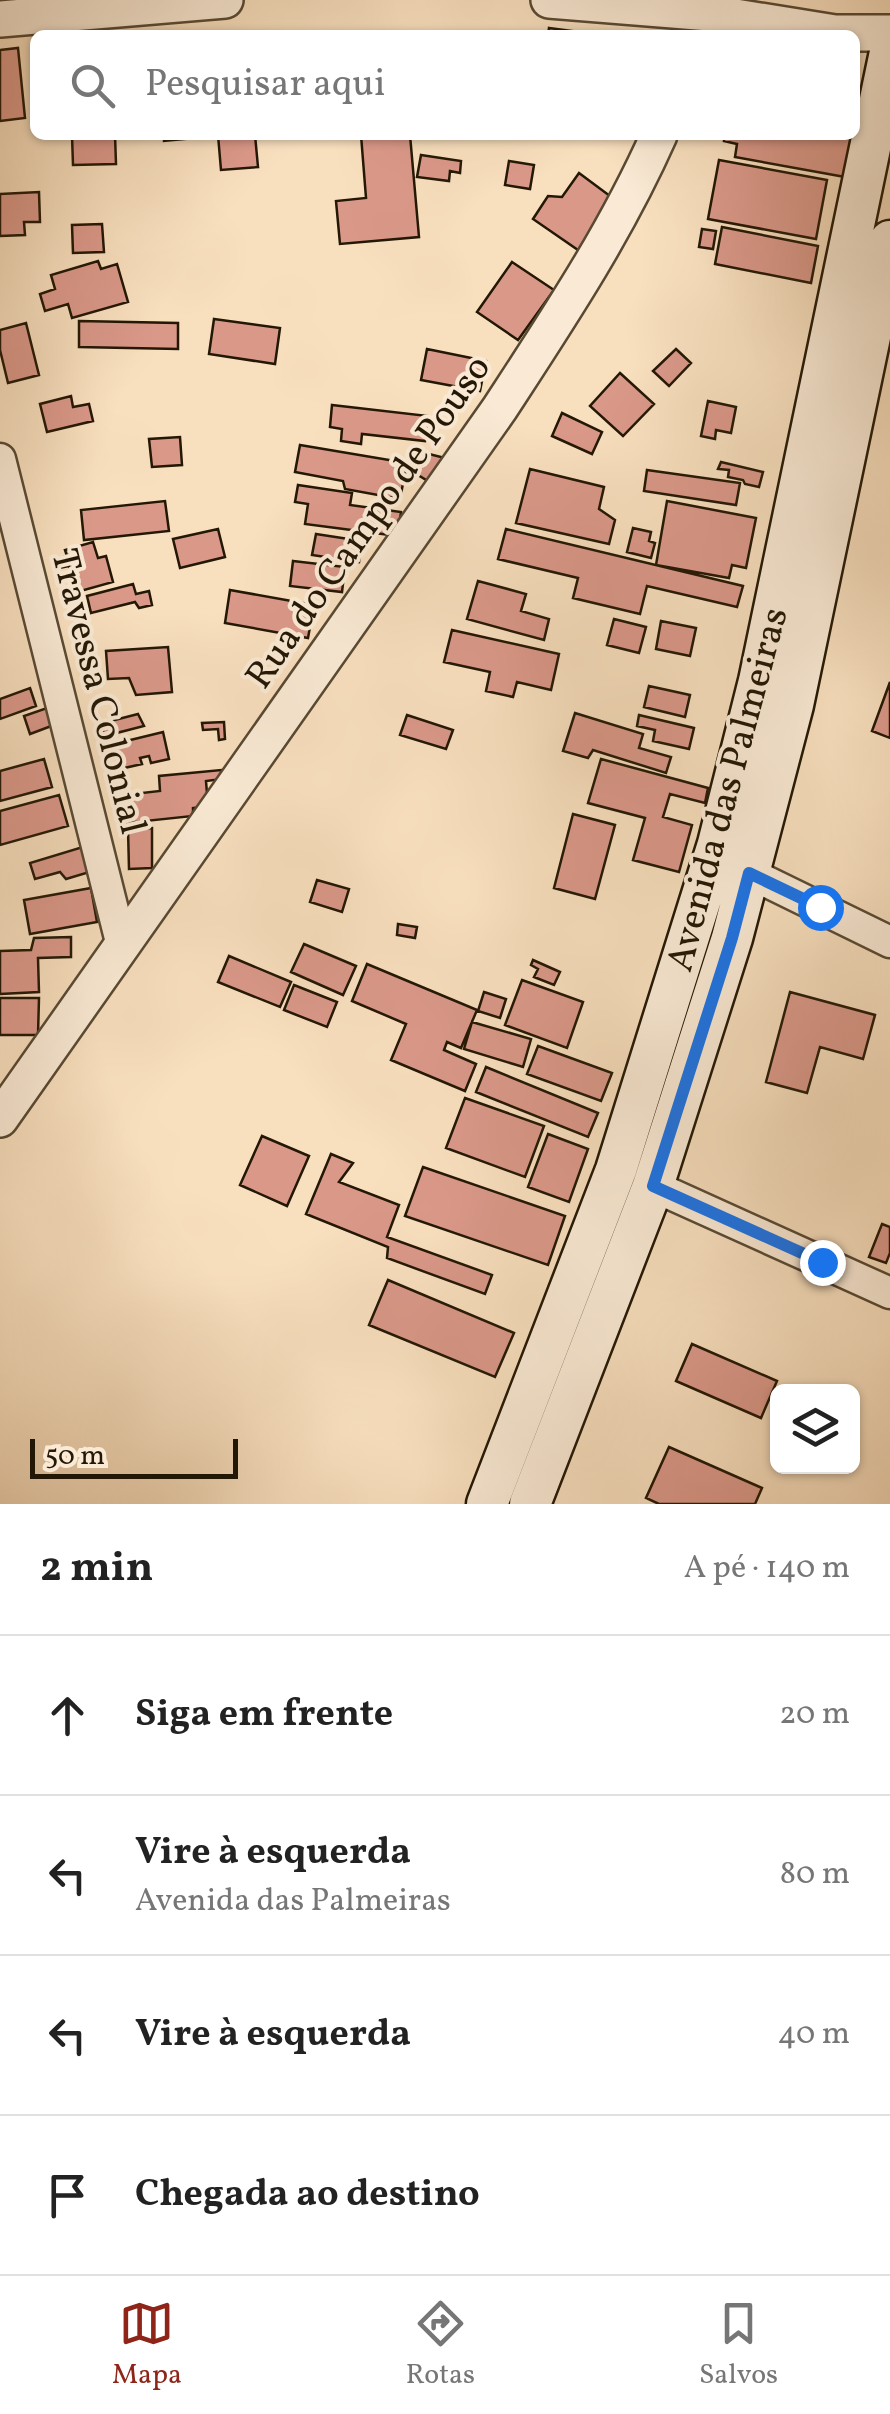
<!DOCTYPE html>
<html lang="pt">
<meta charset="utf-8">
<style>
body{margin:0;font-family:Vollkorn,serif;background:#f6f6f6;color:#222}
.controls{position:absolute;right:30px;bottom:30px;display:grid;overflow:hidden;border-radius:15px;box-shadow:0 2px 8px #0004}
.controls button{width:90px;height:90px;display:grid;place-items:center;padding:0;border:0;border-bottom:2px solid #e0e0e0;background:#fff;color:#222;font:50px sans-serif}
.scale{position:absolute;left:30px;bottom:25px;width:208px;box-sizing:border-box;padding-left:10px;border:5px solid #231705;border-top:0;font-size:28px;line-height:35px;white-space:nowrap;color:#231705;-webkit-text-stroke:8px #faead5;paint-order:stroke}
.stop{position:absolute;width:30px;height:30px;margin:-22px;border:8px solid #1a73e8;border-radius:50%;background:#fff}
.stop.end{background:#1a73e8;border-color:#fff;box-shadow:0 2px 10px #0008}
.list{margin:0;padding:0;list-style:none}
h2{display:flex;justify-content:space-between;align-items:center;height:130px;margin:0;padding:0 40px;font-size:42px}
h2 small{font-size:32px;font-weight:400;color:#767676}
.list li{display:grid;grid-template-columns:65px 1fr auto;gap:30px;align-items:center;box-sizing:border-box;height:160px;padding:0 40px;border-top:2px solid #e0e0e0}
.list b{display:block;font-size:38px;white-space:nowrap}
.list p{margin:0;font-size:32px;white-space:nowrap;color:#767676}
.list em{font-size:32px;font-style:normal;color:#767676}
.icon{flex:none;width:55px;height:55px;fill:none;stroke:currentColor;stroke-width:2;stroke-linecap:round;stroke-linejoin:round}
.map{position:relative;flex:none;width:890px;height:1504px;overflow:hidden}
.search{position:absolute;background:#fff;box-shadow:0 2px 8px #0004;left:30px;right:30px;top:30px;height:110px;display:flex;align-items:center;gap:25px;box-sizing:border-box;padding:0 35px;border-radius:15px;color:#767676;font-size:38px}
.sheet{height:770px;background:#fff}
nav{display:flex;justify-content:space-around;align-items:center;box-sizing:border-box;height:140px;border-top:2px solid #e0e0e0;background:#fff;font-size:28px;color:#767676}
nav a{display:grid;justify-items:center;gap:5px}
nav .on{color:#8f2418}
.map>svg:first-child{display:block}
.building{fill:#da9889;stroke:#231705;stroke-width:2.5}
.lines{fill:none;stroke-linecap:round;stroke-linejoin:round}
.minor-casing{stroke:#584933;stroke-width:35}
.tertiary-casing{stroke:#584933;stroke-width:40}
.secondary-casing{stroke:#231705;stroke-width:45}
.minor{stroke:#faead5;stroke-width:30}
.tertiary{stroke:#faead5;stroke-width:35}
.secondary{stroke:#faead5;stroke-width:40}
.route{stroke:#1a73e8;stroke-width:12}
.labels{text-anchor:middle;stroke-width:8;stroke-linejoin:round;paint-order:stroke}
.street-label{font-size:38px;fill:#231705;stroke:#faead5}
</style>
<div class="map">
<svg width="890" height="1504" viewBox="0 0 890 1504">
<rect width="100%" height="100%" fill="#f8dfbe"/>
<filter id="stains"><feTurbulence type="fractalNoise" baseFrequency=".002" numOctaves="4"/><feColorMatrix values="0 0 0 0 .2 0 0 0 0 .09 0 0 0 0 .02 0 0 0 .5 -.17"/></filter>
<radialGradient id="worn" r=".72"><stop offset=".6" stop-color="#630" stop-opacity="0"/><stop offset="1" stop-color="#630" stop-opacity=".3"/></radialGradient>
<path class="building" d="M549,28L602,35H548Z
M18,48L25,118L0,121V50Z
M855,87L861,89L855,123Z
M72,135H115L116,164L73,165Z
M164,135H195L196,138L164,141Z
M218,135H255L258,167L221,170Z
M361,135H410L419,237L340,244L336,201L366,198Z
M725,135H853L845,177L735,157L737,144L724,141Z
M421,155L461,161L460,173L450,171L449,181L417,177Z
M719,160L827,180L816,239L708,219Z
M509,161L534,165L530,189L505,185Z
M579,173L614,199L578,250L533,219L548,196L562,197Z
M39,192L40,222H24L25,235L0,236V194Z
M102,224L104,252L73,253L72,225Z
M722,227L818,246L811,283L715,264Z
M702,229L716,231L713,249L699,247Z
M98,261L101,269L117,264L128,302L72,318L68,304L45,311L40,294L55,289L51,275Z
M512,262L554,290L518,340L477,312Z
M214,319L280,328L275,364L209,354Z
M79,321L178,323V349L79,347Z
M26,323L39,375L8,383L0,350V330Z
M427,349L486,361L480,391L421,380Z
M676,349L691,363L669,386L653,371Z
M620,373L654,404L623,436L590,406Z
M71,396L73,407L89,404L93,421L47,432L40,404Z
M708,401L736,407L731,433L716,430L715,439L701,436Z
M332,405L428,416L425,441L362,434L361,444L341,441L342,429L330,427Z
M562,413L602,432L592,454L552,436Z
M180,437L182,465L152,467L149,439Z
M300,445L407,463L400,499L345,489L343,481L295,472Z
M425,453L449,459L433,484L413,472Z
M721,462L763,472L759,487L745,484L743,480L728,477L729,470L718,469Z
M530,469L604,487L599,509L615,520L609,544L516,523Z
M647,470L740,483L736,505L644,491Z
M298,485L352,493L350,505L401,512L398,536L305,524L308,504L295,502Z
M165,501L169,531L84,540L81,510Z
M667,501L756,518L746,568L732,565L729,578L656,565Z
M633,528L651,532L649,541L655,543L651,558L627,552Z
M218,529L225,557L180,568L173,539Z
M506,529L743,586L737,607L647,586L640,614L573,598L578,578L498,559Z
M316,534L362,541L359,562L312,555Z
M93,542L98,558L106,556L113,582L77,592L69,566L59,568L57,559L67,556L65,550Z
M293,561L345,567L342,592L290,586Z
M478,581L526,594L521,611L549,619L544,640L467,619Z
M133,584L136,594L149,591L152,605L139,608L135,602L91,613L87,596Z
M230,590L314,605L308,638L225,623Z
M614,619L646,627L639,653L607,645Z
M661,621L696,628L690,656L656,649Z
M452,630L559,654L551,690L517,682L513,697L486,691L490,672L444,662Z
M168,647L172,692L136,695L129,678L108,679L106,651Z
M890,682V738L872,731Z
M649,686L690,695L685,717L644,707Z
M30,688L36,706L0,719V699Z
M47,708L54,725L30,734L24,716Z
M575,713L643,734L639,748L671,757L666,773L593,750L588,758L563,751Z
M138,714L144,726L109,735L111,741L103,743V723Z
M407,715L453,730L446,749L400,735Z
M639,715L694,728L689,749L653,741L655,730L637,726Z
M224,722L225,739L219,740L218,729L203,730L202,723Z
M163,732L169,759L151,763L149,756L140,758L142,764L120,769L114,744Z
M44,759L52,787L0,801V771Z
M601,759L708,788L705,803L670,794L663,817L692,825L679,872L633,860L645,818L588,803Z
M221,770L222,779L206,781L208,806L193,808V816L127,823L124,795L160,791L159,776Z
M59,795L68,826L0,845V811Z
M573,814L615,825L595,899L554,888Z
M152,828V868L129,869L128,829Z
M86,846L93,871L66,879L60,872L35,879L30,863Z
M317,880L349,889L342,912L310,902Z
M91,888L97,922L30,934L24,900Z
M398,924L417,927L415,938L397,935Z
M71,937V957L38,958L39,992L0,994V951L31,950L34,938Z
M304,944L356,966L343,995L291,972Z
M229,956L291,982L280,1007L218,982Z
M533,960L560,972L554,985L534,977L538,969L531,965Z
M367,964L477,1010L461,1048L447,1042L444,1050L476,1064L465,1091L391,1060L406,1024L352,1001Z
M522,980L583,1002L567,1048L505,1025Z
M294,985L337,1002L327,1027L284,1010Z
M484,992L506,999L500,1018L478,1011Z
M790,992L875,1015L863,1059L820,1047L807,1093L766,1082Z
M0,998H39L38,1035H0Z
M472,1022L531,1039L523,1067L464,1049Z
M538,1046L612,1073L601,1101L527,1074Z
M486,1067L598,1113L588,1137L476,1092Z
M465,1098L544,1126L525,1177L446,1148Z
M548,1134L588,1149L569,1202L528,1187Z
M262,1136L309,1156L287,1206L240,1185Z
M331,1154L353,1163L339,1182L399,1205L387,1237L492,1275L485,1294L387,1258L388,1247L306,1214Z
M423,1167L565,1216L548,1265L405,1216Z
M882,1224L890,1227V1253L886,1263L869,1257Z
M388,1280L514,1333L495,1377L369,1325Z
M692,1344L777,1381L761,1418L676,1381Z
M669,1447L762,1488L755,1504H659L646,1498Z"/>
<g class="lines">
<defs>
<path id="minor" d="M0,459L121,942
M749,873L890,942
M653,1186L890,1293"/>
<path id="tertiary" d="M549,0L710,13L835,33H890
M0,19L225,0
M0,1119L500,408C558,319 616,232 659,135"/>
<path id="secondary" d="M487,1504L616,1170L718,844L759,681L890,52
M530,1504L653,1186L732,938L793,705L890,241"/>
</defs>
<use href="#minor" class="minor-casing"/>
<use href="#tertiary" class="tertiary-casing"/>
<use href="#secondary" class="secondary-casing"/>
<use href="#minor" class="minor"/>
<use href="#tertiary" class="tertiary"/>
<use href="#secondary" class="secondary"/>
</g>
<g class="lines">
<path class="route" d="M820,907L749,873L732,938L653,1186L822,1262"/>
</g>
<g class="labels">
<g class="street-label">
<text transform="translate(367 521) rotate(-55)" y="13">Rua do Campo de Pouso</text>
<text transform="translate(100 691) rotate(76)" y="13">Travessa Colonial</text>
<text transform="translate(726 789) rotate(-75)" y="13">Avenida das Palmeiras</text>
</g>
</g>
<rect width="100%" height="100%" filter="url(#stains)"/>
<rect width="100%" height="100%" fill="url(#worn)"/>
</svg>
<div class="controls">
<button><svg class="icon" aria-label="layers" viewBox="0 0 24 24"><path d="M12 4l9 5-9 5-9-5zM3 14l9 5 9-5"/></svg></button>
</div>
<div class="scale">50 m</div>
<div class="stop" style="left:820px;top:907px"></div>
<div class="stop end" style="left:822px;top:1262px"></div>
<div class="search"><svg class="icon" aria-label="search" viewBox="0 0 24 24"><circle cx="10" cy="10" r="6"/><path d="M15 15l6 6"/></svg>Pesquisar aqui</div>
</div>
<section class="sheet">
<h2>2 min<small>A pé · 140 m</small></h2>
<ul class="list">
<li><svg class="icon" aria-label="ahead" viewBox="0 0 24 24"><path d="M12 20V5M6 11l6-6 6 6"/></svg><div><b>Siga em frente</b></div><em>20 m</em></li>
<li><svg class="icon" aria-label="left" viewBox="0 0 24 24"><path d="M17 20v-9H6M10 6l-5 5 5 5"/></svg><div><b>Vire à esquerda</b><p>Avenida das Palmeiras</p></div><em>80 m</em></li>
<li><svg class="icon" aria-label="left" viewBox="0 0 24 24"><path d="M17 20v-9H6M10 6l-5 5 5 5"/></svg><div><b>Vire à esquerda</b></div><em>40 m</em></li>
<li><svg class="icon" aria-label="arrive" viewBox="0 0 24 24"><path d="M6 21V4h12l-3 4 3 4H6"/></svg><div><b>Chegada ao destino</b></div></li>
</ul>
</section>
<nav>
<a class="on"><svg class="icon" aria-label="map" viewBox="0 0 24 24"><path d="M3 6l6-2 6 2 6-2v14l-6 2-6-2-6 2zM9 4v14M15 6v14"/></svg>Mapa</a>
<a><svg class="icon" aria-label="directions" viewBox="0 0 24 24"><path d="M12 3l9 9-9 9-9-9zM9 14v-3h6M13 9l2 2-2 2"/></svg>Rotas</a>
<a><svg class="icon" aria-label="saved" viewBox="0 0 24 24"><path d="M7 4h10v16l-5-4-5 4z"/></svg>Salvos</a>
</nav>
